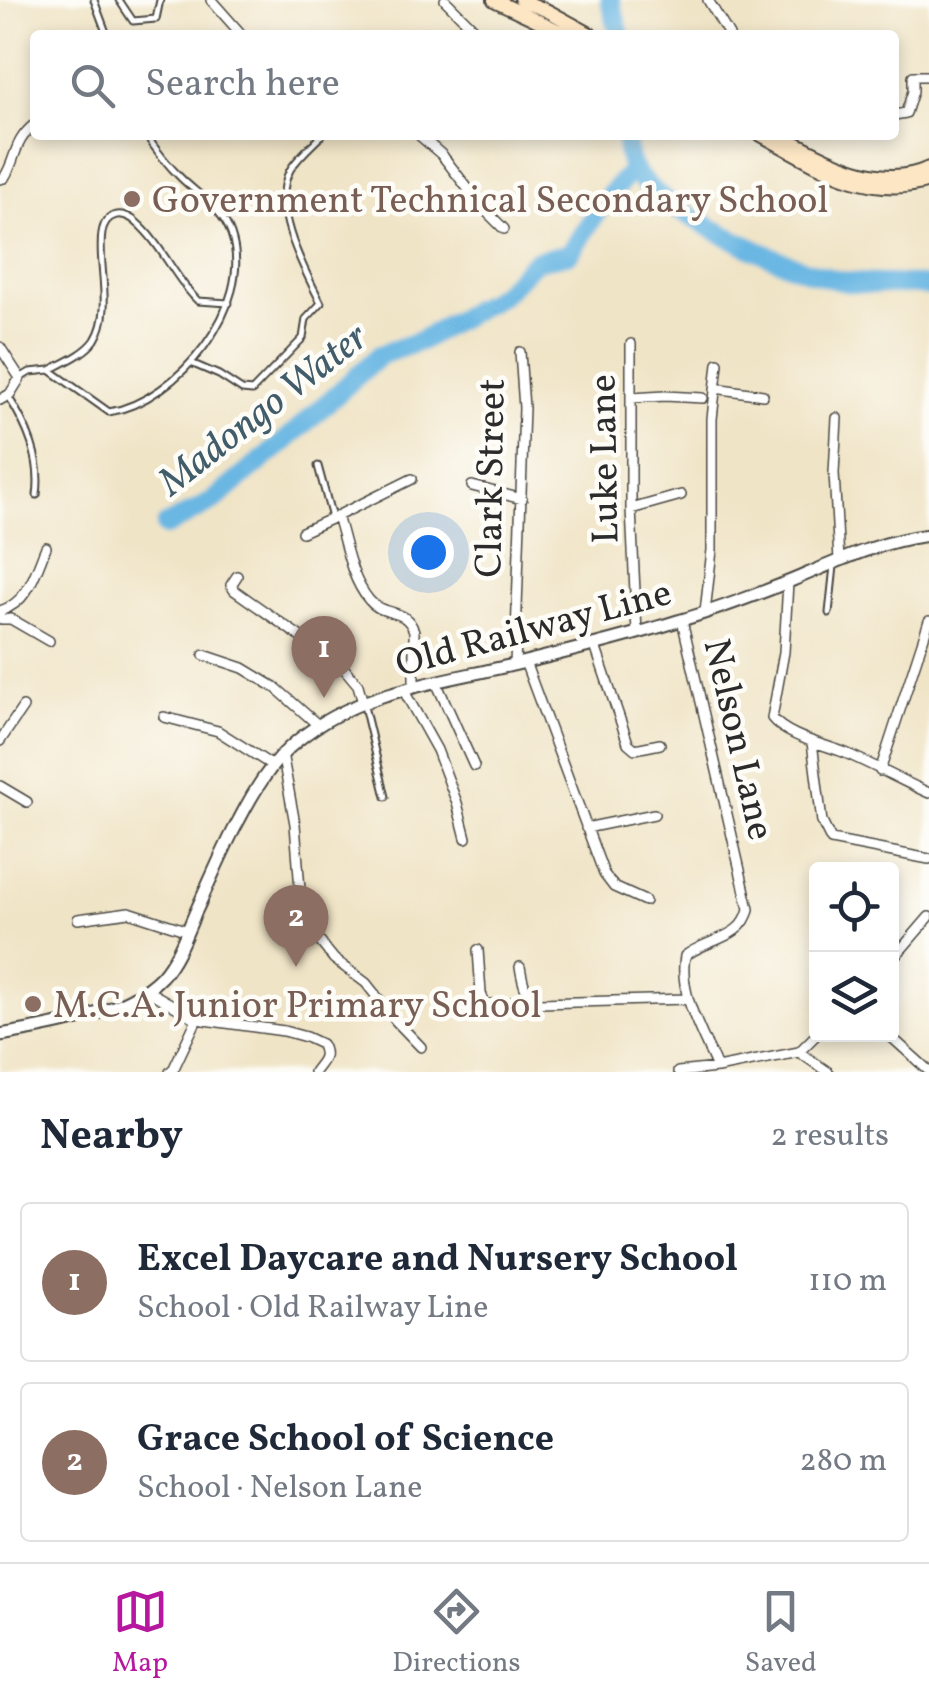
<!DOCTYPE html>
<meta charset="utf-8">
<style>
body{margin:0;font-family:Vollkorn,serif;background:#f2f2f3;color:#1f2937}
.controls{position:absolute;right:30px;bottom:30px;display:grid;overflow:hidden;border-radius:10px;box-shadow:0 5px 15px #0003}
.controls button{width:90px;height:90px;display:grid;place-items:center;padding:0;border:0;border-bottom:2px solid #e0e1e3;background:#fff;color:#1f2937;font:50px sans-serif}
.you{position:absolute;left:428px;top:552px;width:35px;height:35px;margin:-25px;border:8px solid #fff;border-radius:50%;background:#1a73e8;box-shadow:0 0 0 15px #1a73e833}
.badge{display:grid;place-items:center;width:65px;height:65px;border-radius:50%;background:#b5179e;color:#fff;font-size:32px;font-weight:700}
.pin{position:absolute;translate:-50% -82px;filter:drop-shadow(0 2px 5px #0008)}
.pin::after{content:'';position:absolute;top:52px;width:35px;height:30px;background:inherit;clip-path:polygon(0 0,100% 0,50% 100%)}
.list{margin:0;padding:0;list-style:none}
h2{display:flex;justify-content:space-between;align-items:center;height:130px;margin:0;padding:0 40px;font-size:42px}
h2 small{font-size:32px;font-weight:400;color:#747a83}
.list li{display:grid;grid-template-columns:65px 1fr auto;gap:30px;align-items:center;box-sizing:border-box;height:160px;margin:0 20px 20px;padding:0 20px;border:2px solid #e0e1e3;border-radius:10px}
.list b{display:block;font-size:38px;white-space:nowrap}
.list p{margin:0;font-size:32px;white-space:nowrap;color:#747a83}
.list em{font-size:32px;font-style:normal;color:#747a83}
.icon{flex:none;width:55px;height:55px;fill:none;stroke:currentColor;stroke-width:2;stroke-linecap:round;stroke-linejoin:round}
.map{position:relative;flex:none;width:929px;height:1072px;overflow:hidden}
.search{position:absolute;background:#fff;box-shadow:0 5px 15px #0003;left:30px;right:30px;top:30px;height:110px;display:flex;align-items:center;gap:25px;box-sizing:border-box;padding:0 35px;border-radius:10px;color:#747a83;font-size:38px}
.sheet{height:490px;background:#fff}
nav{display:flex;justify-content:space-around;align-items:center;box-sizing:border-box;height:140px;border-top:2px solid #e0e1e3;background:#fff;font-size:28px;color:#747a83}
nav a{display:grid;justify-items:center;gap:5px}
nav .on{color:#b5179e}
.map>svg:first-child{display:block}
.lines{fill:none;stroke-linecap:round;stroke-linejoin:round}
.river{stroke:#6ab7e3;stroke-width:20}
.service-casing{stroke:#494742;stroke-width:9}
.minor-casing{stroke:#494742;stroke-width:12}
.tertiary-casing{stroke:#494742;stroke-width:15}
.secondary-casing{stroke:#494742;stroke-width:16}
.service{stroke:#fff;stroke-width:5}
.minor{stroke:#fff;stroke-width:9}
.tertiary{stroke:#fff;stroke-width:11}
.secondary{stroke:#fce6c4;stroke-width:12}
.education-dot{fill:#8d6e63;stroke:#fdfcf7;stroke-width:4}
.labels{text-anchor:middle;stroke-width:9;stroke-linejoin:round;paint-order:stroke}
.education-label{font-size:38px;fill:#785e54;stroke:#fdfcf7;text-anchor:start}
.street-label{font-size:38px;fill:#2b2b2b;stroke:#fdfcf7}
.water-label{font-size:40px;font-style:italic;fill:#415c6b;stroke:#fdfcf7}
</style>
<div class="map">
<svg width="929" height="1072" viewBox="0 0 929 1072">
<rect width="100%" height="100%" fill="#fdfcf7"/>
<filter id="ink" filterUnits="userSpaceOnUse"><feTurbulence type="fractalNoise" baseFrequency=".01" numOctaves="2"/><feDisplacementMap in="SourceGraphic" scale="20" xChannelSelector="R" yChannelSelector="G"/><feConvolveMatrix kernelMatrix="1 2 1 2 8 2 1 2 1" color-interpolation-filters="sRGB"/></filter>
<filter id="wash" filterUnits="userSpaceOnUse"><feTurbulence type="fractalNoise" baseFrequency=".0048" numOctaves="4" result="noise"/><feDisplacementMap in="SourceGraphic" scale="40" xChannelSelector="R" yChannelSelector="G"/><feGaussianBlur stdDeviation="2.25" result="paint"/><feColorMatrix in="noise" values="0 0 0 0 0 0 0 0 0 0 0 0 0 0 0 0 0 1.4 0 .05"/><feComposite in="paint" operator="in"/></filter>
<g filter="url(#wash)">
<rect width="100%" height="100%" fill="#f0e4c6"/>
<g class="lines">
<path class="river" d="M610,0L620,35
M625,135C626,146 628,163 635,172C664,213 788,268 837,280C866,287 899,282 929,286
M166,526L212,502L285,441L380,355L420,341L502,294L535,261L570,253C589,224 607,194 633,170"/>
</g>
</g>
<g filter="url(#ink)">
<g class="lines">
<defs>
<path id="service" d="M94,0L107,35
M119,0L133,21L156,19L160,0
M191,363L219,375L242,390L252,391L303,338L306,319L321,303C304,269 270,207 290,170C298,157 311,146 322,135
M50,370C65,362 85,354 95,340C114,310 97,264 102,233C105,213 122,210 136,222C162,244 174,278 198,301L229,303
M20,378L30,372L50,370L109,412C177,401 256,305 231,234C222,208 198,195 180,177C167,164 156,150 146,135
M8,396C27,426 42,459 37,495
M318,466L332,518
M829,613L834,566
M364,706L386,797"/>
<path id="minor" d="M211,0L242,35
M445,0L480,35
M708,0L729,35
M894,115L906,113L913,91V76H929
M419,135L442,155L482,207L504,229
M0,179L4,178C18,156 12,143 35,124
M631,344V509L637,633
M0,347L20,378L10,394L0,400
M715,388L763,395
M631,398L665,396L703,398
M837,418L834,473L839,560
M412,479L337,516C346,544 350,577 369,600C384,618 405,606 414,631V687
M472,486L522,499
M631,509L681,495
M302,532L337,516
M237,576L231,585L234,590L342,666L358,685L363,703
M788,582L784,652L772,718C786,736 822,744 843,752C872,764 900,780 929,793
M0,611C29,602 35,573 46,547
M705,612L712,550V419L718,363
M0,619H11L49,641
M682,620L749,909C743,939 706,939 685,956C678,994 703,1034 717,1068
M595,646L628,743L635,749L660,744
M204,655L243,668L276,688L318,725
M525,662L604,874L614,887L645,901
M515,665L524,408L520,352
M436,682L474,766
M404,691L437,750L457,803L466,838
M164,717L218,731L273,766
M0,741L23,707
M812,742L822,822L831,840L929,859
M282,753L295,824L300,890L312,932L334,959L366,983L396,1021L421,1047
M880,771L929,621
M0,786L27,802
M586,828L654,814
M78,919L129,912L188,931
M478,950L481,993L484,1002L497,1005L531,999
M892,960L929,917
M520,967C523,982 524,995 539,1003L688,999
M146,990L197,1019L284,1031L306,1037L321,1044C329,1057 321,1062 314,1072
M888,1034L929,1071
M799,1052L817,1034
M170,1072L174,1068L197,1019
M678,1072L717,1068L799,1052L828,1072"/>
<path id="tertiary" d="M0,1035C50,1027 126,1014 162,976C178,958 187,931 197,909C211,879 223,849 239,820C254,791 271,762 297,741C358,690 442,682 517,664C571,651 625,638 678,621C717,610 756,595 793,580C838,561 880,541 929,535"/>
<path id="secondary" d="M494,0L568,35
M521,0L548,11L592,35
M761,135C813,163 868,201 929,181
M780,135C825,157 878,192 929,168"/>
</defs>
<use href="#service" class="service-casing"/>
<use href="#minor" class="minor-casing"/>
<use href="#tertiary" class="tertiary-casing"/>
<use href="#secondary" class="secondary-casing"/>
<use href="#service" class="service"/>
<use href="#minor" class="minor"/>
<use href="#tertiary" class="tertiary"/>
<use href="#secondary" class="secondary"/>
</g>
</g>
<g class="education-dot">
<circle cx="132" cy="199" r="10"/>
<circle cx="33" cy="1004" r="10"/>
</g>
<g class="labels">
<g class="education-label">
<text x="152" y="212">Government Technical Secondary School</text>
<text x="53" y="1017">M.C.A. Junior Primary School</text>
</g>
<g class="street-label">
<text transform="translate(603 459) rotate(-91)" y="13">Luke Lane</text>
<text transform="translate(489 478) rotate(-89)" y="13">Clark Street</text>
<text transform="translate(533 627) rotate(-15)" y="13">Old Railway Line</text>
<text transform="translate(740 739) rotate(77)" y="13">Nelson Lane</text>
</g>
<g class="water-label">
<text transform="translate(262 408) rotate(-38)" y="14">Madongo Water</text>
</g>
</g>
</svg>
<div class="controls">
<button><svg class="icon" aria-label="locate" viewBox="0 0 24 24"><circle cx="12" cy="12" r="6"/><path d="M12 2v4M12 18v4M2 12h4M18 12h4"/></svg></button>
<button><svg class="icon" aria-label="layers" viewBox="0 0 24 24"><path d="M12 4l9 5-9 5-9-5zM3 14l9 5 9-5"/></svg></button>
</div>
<div class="you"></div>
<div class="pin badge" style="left:324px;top:698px;background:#8d6e63">1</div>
<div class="pin badge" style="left:296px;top:967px;background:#8d6e63">2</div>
<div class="search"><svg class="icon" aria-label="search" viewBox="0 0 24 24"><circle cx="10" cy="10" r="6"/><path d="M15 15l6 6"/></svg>Search here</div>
</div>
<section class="sheet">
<h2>Nearby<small>2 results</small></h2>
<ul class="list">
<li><span class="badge" style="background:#8d6e63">1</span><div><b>Excel Daycare and Nursery School</b><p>School · Old Railway Line</p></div><em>110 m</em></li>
<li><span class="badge" style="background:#8d6e63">2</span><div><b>Grace School of Science</b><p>School · Nelson Lane</p></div><em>280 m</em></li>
</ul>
</section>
<nav>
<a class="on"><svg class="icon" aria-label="map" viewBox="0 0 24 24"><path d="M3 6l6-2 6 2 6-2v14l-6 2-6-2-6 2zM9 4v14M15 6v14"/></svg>Map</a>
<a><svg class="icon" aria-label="directions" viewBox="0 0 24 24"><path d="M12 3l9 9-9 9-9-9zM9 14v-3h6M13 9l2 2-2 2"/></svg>Directions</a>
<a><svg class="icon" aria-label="saved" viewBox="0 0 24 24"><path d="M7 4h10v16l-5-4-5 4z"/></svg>Saved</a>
</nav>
